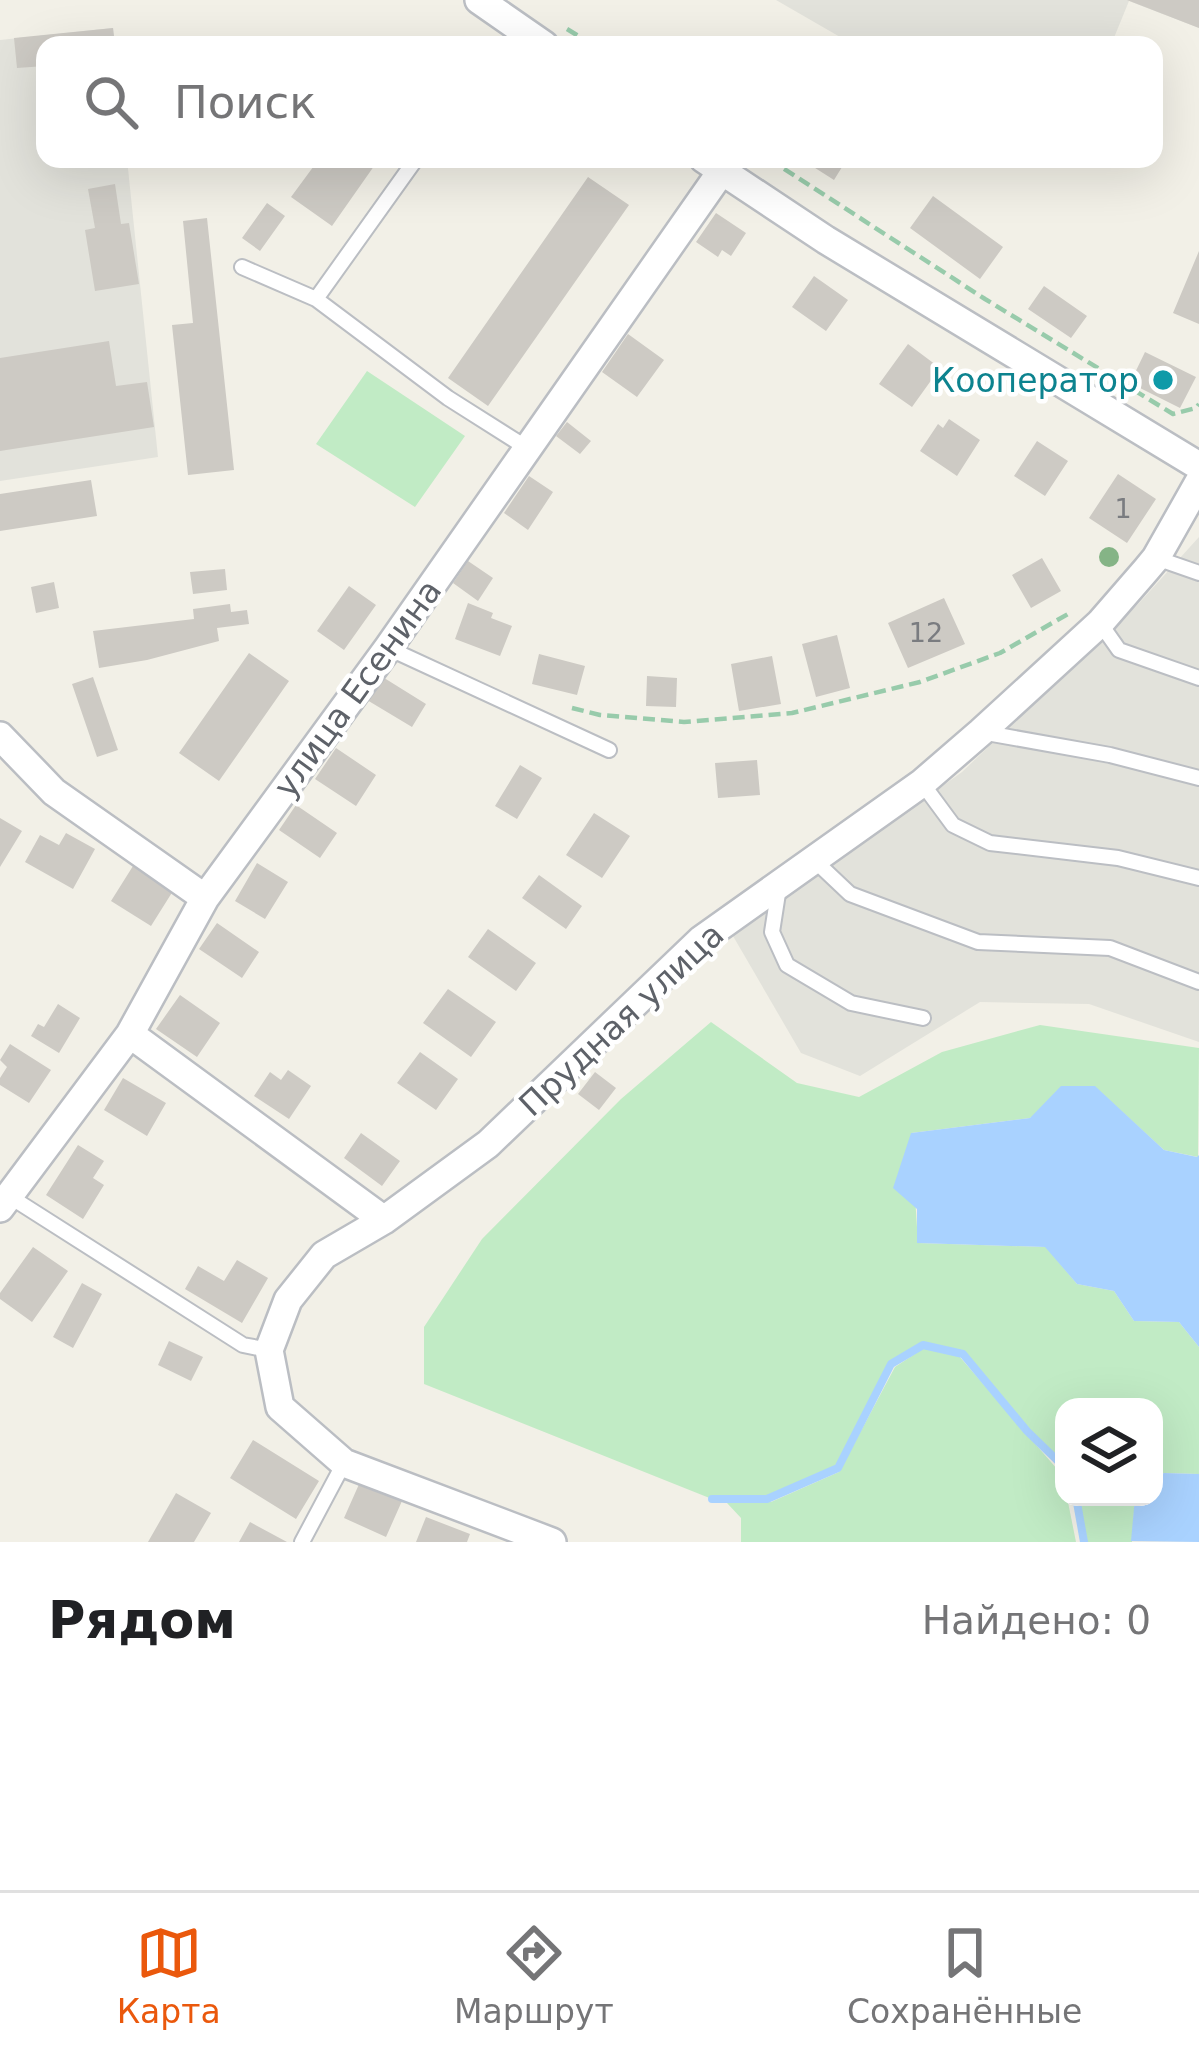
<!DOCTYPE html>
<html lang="ru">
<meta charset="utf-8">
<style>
body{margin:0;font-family:"DejaVu Sans",sans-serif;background:#f6f6f6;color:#202124}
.controls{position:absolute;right:36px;bottom:36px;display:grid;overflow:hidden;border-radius:24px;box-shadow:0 12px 48px #0002}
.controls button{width:108px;height:108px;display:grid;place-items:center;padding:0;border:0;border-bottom:3px solid #e0e0e0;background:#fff;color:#202124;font:60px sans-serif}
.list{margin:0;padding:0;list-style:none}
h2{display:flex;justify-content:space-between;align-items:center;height:156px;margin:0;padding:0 48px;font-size:51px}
h2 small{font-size:39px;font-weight:400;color:#757577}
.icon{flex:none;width:66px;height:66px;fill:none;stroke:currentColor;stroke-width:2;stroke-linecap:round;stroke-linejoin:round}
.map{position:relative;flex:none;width:1199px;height:1542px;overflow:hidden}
.search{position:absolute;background:#fff;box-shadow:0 12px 48px #0002;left:36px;right:36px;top:36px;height:132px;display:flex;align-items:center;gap:30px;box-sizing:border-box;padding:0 42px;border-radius:24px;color:#757577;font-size:45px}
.sheet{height:348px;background:#fff}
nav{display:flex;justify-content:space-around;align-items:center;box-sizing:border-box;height:168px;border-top:3px solid #e0e0e0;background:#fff;font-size:33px;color:#757577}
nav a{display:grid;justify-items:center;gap:6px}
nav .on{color:#ea580c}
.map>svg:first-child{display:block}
.industrial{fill:#e2e2db}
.green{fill:#c1ebc5}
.water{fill:#a9d2ff}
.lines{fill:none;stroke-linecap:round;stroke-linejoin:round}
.stream{stroke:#a9d2ff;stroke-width:8}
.building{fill:#cdcac4}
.service-casing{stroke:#bbbec3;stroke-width:18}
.minor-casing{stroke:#bbbec3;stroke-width:32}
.path{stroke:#98cbab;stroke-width:4.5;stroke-dasharray:12 6;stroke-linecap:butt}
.service{stroke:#fff;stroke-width:14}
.minor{stroke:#fff;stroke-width:27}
.tree{fill:#85b486}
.culture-dot{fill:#0f9aa8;stroke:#fff;stroke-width:4.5}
.labels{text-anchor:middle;stroke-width:9;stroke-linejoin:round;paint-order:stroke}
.number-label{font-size:27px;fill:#7a7c80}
.culture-label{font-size:33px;fill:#0d838f;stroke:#fff;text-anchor:end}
.street-label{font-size:33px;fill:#5e6269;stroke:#fff}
</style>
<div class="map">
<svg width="1199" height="1542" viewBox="0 0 1199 1542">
<rect width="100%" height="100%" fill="#f2f0e7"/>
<path class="industrial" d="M776,0H1199V28L1129,1L1111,45H854Z
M113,28L115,45H45V159H127L158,457L0,481V40Z
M1199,537V1042L1089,1004L980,1002L860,1076L801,1053L733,936L962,772L1140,602Z"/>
<path class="green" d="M367,371L465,436L415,507L316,444Z
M711,1022L797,1083L859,1097L942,1052L1040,1025L1199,1048L1198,1157L1164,1150L1095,1087L1030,1118L911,1133L918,1243L1046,1247L1077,1284L1114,1291L1134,1321L1179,1322L1199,1347V1474L1164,1473L1154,1479V1407H1064V1467L1027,1431L963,1354L923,1345L891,1365L838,1468L767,1499H712L424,1384V1327L482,1239L621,1099Z
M924,1348L959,1356L1064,1477V1497H1067L1076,1542H741V1518L727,1503L771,1502L839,1472L895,1367Z
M1076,1497H1135L1132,1542H1084Z"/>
<path class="water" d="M1061,1086H1095L1164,1150L1197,1157L1199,1155V1347L1179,1322L1134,1321L1114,1291L1077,1284L1045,1247L917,1243V1209L893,1188L911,1133L1030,1118Z
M1164,1473L1199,1474V1542L1131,1541L1135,1497H1154V1479Z"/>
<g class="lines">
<path class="stream" d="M1076,1497L1084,1542
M712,1499H767L838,1468L891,1364L923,1345L963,1354L1027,1431L1064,1467"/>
</g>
<path class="building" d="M1127,0H1199V28Z
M113,28L115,45H45V66L17,68L14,38Z
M319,159H379L332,226L291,197Z
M801,159H847L834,180Z
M588,177L629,205L488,406L448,378Z
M115,184L121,224L129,223L139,284L95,291L85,230L95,228L88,189Z
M933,196L1003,247L980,279L910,228Z
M267,203L285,216L260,251L242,238Z
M716,213L746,233L731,256L722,250L718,257L696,242Z
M207,218L234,470L188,475L172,325L193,323L183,221Z
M1199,251V324L1173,313Z
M814,276L848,300L826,331L792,307Z
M1044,286L1087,316L1071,338L1028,309Z
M628,334L664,360L637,397L602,372Z
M109,341L116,386L147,382L154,427L0,451V358Z
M908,344L940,368L912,407L879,384Z
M1145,352L1196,377L1180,408L1130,383Z
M949,419L980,440L957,476L920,451L938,424L943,428Z
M567,422L591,441L580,454L556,436Z
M1037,441L1068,461L1045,496L1014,476Z
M1118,474L1156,499L1127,543L1089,518Z
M529,476L553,492L528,530L504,513Z
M91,480L97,516L0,531V494Z
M1042,558L1061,591L1031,608L1012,575Z
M468,561L493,578L478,601L453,583Z
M225,569L227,590L193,594L190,572Z
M54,582L59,608L36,613L31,587Z
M349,586L376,605L344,650L317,631Z
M944,598L965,644L908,668L888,623Z
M468,603L493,613L491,618L512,626L500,656L455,639Z
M230,604L231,612L247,610L249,624L217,628L219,641L147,660L99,668L93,631L194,619L193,609Z
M837,635L850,688L816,697L802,644Z
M249,653L289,681L219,781L179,753Z
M539,654L585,666L577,695L532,684Z
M772,656L781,704L739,711L731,664Z
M381,676L426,704L412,727L367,700Z
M647,676L677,678L676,707L646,706Z
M93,677L118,750L97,757L72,684Z
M336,748L376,775L356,806L315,779Z
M757,760L760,795L718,798L715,763Z
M520,765L542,778L517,819L495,806Z
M296,805L337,833L320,858L279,830Z
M594,813L630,836L602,878L566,855Z
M0,818L22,831L0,867Z
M66,833L95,849L73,889L25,862L40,835L59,845Z
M257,863L288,882L265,919L235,901Z
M133,866L173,891L151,926L111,901Z
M539,875L582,906L566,929L522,898Z
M217,923L259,952L242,978L199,949Z
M488,929L536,963L516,991L468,957Z
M448,989L496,1022L471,1057L423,1023Z
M180,995L220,1023L197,1057L156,1029Z
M58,1004L80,1018L59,1053L31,1036L38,1024L44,1027Z
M10,1044L51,1070L29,1103L0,1085V1078L7,1067L0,1060Z
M420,1052L458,1079L436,1110L397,1083Z
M288,1070L311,1086L289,1119L254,1096L270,1072L281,1080Z
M595,1072L616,1088L599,1110L578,1094Z
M123,1078L166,1103L147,1136L104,1110Z
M361,1133L400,1161L382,1186L344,1158Z
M78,1145L104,1161L93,1178L104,1185L83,1219L46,1195Z
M33,1247L68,1271L32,1322L0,1299V1293Z
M237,1260L268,1278L242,1323L185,1289L198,1266L224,1281Z
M82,1283L102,1294L73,1348L53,1337Z
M169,1341L203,1357L191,1381L158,1365Z
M253,1440L319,1481L296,1519L230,1478Z
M364,1473L406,1492L386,1537L344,1518Z
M176,1493L211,1513L194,1542H148Z
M426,1517L470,1534L467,1542H416Z
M250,1522L287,1542H239Z"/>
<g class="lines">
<defs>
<path id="service" d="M242,267L316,299L448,398L527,448
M316,299L416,159
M1156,558L1199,573
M1100,623L1119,650L1199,678
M388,648L609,750
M981,732L1110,755L1199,778
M922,783L953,825L990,843L1118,858L1199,878
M813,859L850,894L978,942L1110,948L1199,982
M779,887L772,932L787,965L851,1003L923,1018
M9,1196L243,1345L269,1350
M302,1542L344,1463"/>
<path id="minor" d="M479,0L544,45
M704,159L826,240L1199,466
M0,736L54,792L205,898
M130,1034L384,1220
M0,1208L130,1034L205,898L388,648L721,172
M552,1542L344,1463L280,1407L269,1350L288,1300L324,1255L384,1220L488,1144L701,940L922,783L981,732L1100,623L1146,570L1156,558L1199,482"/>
</defs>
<use href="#service" class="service-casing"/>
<use href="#minor" class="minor-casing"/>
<path class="path" d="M567,29L593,45
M769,159L985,299L1173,414L1196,408L1199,404
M572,708L600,715L684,722L792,713L920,682L1000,653L1068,614"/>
<use href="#service" class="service"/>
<use href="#minor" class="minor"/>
</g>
<circle class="tree" cx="1109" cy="557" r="10"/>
<circle class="culture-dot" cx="1163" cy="380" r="12"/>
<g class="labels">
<g class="number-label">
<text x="1123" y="518">1</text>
<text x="926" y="642">12</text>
</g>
<g class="culture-label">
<text x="1139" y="392">Кооператор</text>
</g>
<g class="street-label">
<text transform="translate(357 688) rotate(-54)" y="12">улица Есенина</text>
<text transform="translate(621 1019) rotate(-43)" y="12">Прудная улица</text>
</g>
</g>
</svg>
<div class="controls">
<button><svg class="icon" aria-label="layers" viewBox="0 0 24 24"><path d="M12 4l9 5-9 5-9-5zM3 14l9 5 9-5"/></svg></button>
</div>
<div class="search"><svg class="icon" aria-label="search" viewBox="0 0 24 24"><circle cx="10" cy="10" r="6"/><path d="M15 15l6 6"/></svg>Поиск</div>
</div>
<section class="sheet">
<h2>Рядом<small>Найдено: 0</small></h2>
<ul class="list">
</ul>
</section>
<nav>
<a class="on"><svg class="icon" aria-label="map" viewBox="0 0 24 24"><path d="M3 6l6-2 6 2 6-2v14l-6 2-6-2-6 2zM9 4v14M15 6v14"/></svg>Карта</a>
<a><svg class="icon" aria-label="directions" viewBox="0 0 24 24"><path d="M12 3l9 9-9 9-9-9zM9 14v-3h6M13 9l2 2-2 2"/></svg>Маршрут</a>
<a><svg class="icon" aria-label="saved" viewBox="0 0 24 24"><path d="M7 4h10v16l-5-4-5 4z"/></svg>Сохранённые</a>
</nav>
